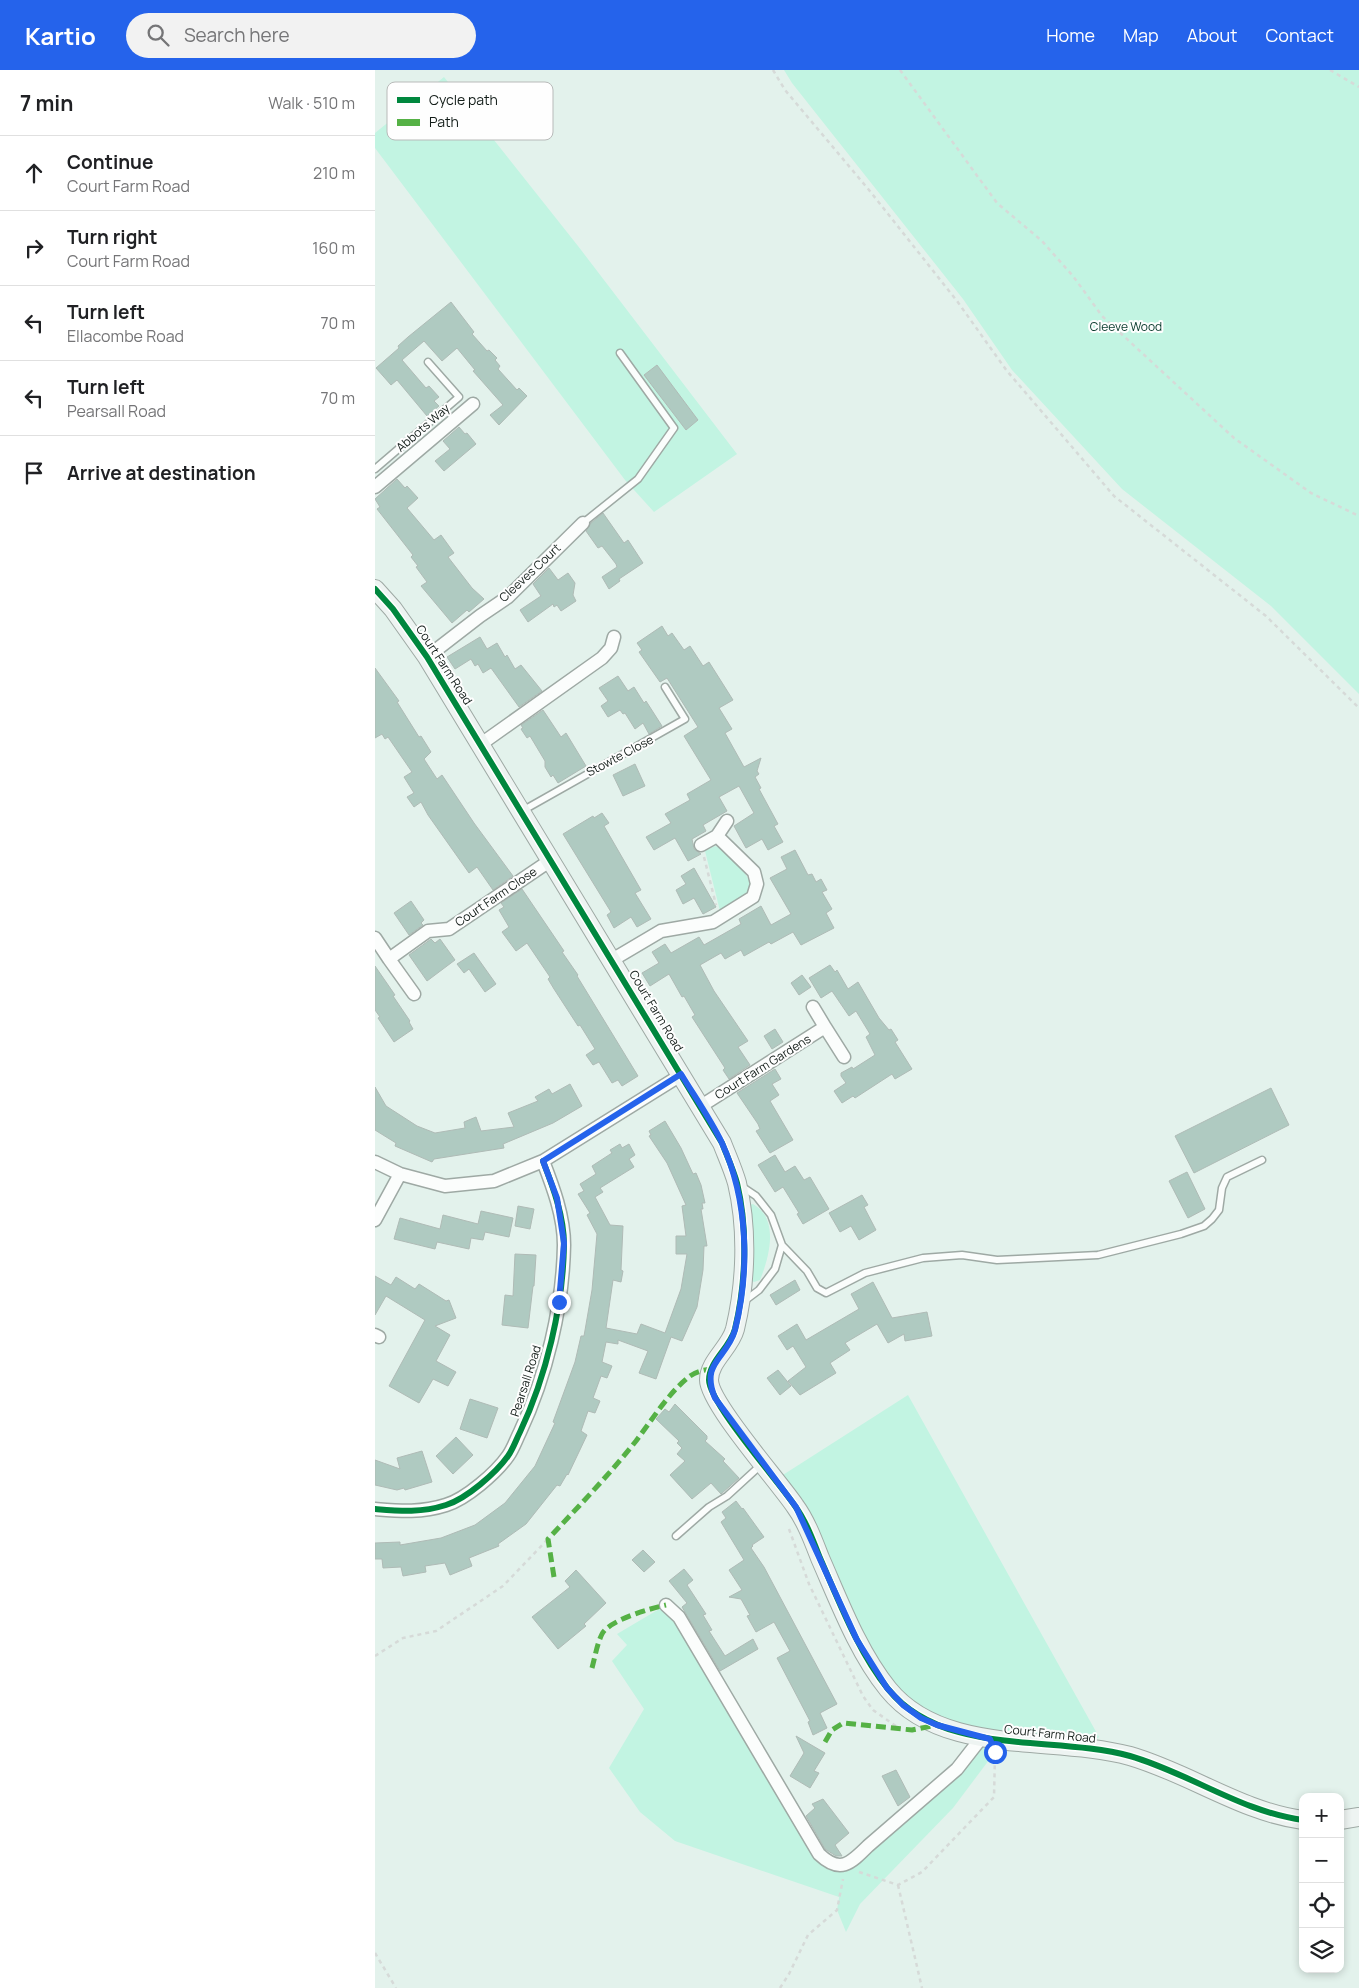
<!DOCTYPE html>
<meta charset="utf-8">
<style>
body{margin:0;font-family:Manrope,sans-serif;background:#f2f2f2;color:#202124}
.controls{position:absolute;right:15px;bottom:15px;display:grid;overflow:hidden;border-radius:10px;box-shadow:0 2px 8px #0003}
.controls button{width:45px;height:45px;display:grid;place-items:center;padding:0;border:0;border-bottom:1px solid #e0e0e0;background:#fff;color:#202124;font:25px sans-serif}
.stop{position:absolute;width:15px;height:15px;margin:-11px;border:4px solid #2563eb;border-radius:50%;background:#fff}
.stop.end{background:#2563eb;border-color:#fff;box-shadow:0 1px 5px #0008}
.list{margin:0;padding:0;list-style:none}
h2{display:flex;justify-content:space-between;align-items:center;height:65px;margin:0;padding:0 20px;font-size:21px}
h2 small{font-size:16px;font-weight:400;color:#757577}
.list li{display:grid;grid-template-columns:32px 1fr auto;gap:15px;align-items:center;box-sizing:border-box;height:75px;padding:0 20px;border-top:1px solid #e0e0e0}
.list b{display:block;font-size:19px;white-space:nowrap}
.list p{margin:0;font-size:16px;white-space:nowrap;color:#757577}
.list em{font-size:16px;font-style:normal;color:#757577}
.icon{flex:none;width:28px;height:28px;fill:none;stroke:currentColor;stroke-width:2;stroke-linecap:round;stroke-linejoin:round}
.map{position:relative;flex:none;width:984px;height:1918px;overflow:hidden}
header{display:flex;align-items:center;gap:30px;box-sizing:border-box;height:70px;padding:0 25px;background:#2563eb;color:#fff}
header strong{font-size:24px}
nav{display:flex;gap:28px;margin-inline-start:auto;font-size:18px}
.search{width:350px;height:45px;background:#f2f2f2;display:flex;align-items:center;gap:12px;box-sizing:border-box;padding:0 18px;border-radius:28px;color:#757577;font-size:19px}
main{display:flex}
aside{flex:1;background:#fff}
.map>svg:first-child{display:block}
.green{fill:#c2f4e2;fill-rule:evenodd}
.building{fill:#afcac1;stroke:#afbbb6}
.lines{fill:none;stroke-linecap:round;stroke-linejoin:round}
.lane-casing{stroke:#9ea9a4;stroke-width:9}
.street-casing{stroke:#9ea9a4;stroke-width:15}
.secondary-casing{stroke:#9ea9a4;stroke-width:20}
.path{stroke:#d6dad8;stroke-width:2.5;stroke-dasharray:4 4;stroke-linecap:butt}
.lane{stroke:#fbfdfc;stroke-width:6}
.street{stroke:#fbfdfc;stroke-width:12}
.secondary{stroke:#eef4f2;stroke-width:18}
.quiet{stroke:#55b145;stroke-width:5;stroke-dasharray:10 5;stroke-linecap:butt}
.cycleway-casing{stroke:#fefefe;stroke-width:9}
.cycleway{stroke:#00873e;stroke-width:6}
.route{stroke:#2563eb;stroke-width:6}
.labels{text-anchor:middle;stroke-width:4;stroke-linejoin:round;paint-order:stroke}
.park-label{font-size:12px;fill:#06382a;stroke:#fefefe}
.street-label{font-size:12px;fill:#131d19;stroke:#fefefe}
.key{fill:#fefefe;stroke:#b8bab9;stroke-width:1}
.key-label{font-size:14px;fill:#131d19}
</style>
<header>
<strong>Kartio</strong>
<div class="search"><svg class="icon" aria-label="search" viewBox="0 0 24 24"><circle cx="10" cy="10" r="6"/><path d="M15 15l6 6"/></svg>Search here</div>
<nav><a>Home</a><a>Map</a><a>About</a><a>Contact</a></nav>
</header>
<main>
<aside>
<h2>7 min<small>Walk · 510 m</small></h2>
<ul class="list">
<li><svg class="icon" aria-label="ahead" viewBox="0 0 24 24"><path d="M12 20V5M6 11l6-6 6 6"/></svg><div><b>Continue</b><p>Court Farm Road</p></div><em>210 m</em></li>
<li><svg class="icon" aria-label="right" viewBox="0 0 24 24"><path d="M7 20v-9h11M14 6l5 5-5 5"/></svg><div><b>Turn right</b><p>Court Farm Road</p></div><em>160 m</em></li>
<li><svg class="icon" aria-label="left" viewBox="0 0 24 24"><path d="M17 20v-9H6M10 6l-5 5 5 5"/></svg><div><b>Turn left</b><p>Ellacombe Road</p></div><em>70 m</em></li>
<li><svg class="icon" aria-label="left" viewBox="0 0 24 24"><path d="M17 20v-9H6M10 6l-5 5 5 5"/></svg><div><b>Turn left</b><p>Pearsall Road</p></div><em>70 m</em></li>
<li><svg class="icon" aria-label="arrive" viewBox="0 0 24 24"><path d="M6 21V4h12l-3 4 3 4H6"/></svg><div><b>Arrive at destination</b></div></li>
</ul>
</aside>
<div class="map">
<svg width="984" height="1918" viewBox="0 0 984 1918">
<rect width="100%" height="100%" fill="#e3f2ec"/>
<path class="green" d="M409,0H984V624L896,536L747,419L637,300L588,229L417,13Z
M69,7L203,176L362,384L279,442L250,410L0,78V63ZM282,296L323,350L311,359L270,305Z
M340,776C353,780 373,803 376,816L373,823L345,841L330,781Z
M378,1134C405,1149 394,1188 385,1210L379,1212L374,1209V1135Z
M533,1325L724,1667L711,1677L615,1669L620,1682L578,1738L485,1834L471,1862L462,1840L465,1822L464,1827L300,1771L265,1742L234,1698L269,1639L237,1591L252,1575L242,1564L291,1535L444,1784L461,1796L582,1699L607,1667L528,1635L400,1410Z"/>
<path class="building" d="M76,232L99,262L97,264L112,281L114,280L122,288L120,290L125,296L123,299L142,320L144,318L152,326L124,355L115,345L128,335L98,301L100,300L82,278L67,291L49,271L27,290L51,318L54,316L64,327L59,331L64,336L52,346L22,310L16,315L1,298L24,278L23,276L33,267Z
M282,295L323,350L311,360L269,305Z
M84,357L90,364L92,363L101,374L69,401L60,391L75,379L68,371Z
M22,409L30,418L32,416L43,428L32,438L59,470L66,465L79,483L73,487L97,518L109,529L94,542L92,540L77,553L46,516L52,512L41,497L43,496L36,487L38,485L2,439L5,437L0,429Z
M228,443L249,473L253,470L268,493L244,509L245,511L234,519L227,507L242,497L241,494L227,476L223,478L211,461L216,453Z
M174,498L183,510L193,503L200,513L198,525L201,531L186,541L182,535L179,537L178,534L153,552L145,540L166,526L158,514Z
M287,556L293,566L297,563L309,580L315,576L328,596L334,592L358,630L344,638L357,659L350,663L369,697L386,688L382,701L384,704L380,707L386,718L384,719L403,754L399,756L408,772L393,780L387,769L371,778L359,756L379,743L364,716L344,727L352,741L328,755L331,761L317,769L319,779L326,784L313,791L300,768L279,780L271,767L296,753L290,744L315,730L312,724L336,710L309,666L323,657L292,608L285,612L264,582L267,580L262,573Z
M105,567L112,579L122,573L130,587L132,585L140,599L146,595L167,621L144,637L116,598L108,603L103,594L100,596L96,589L80,599L72,587Z
M0,598L24,631L22,632L44,667L46,666L56,682L49,689L62,709L67,705L99,753L138,806L118,820L102,797L94,803L53,745L46,732L39,737L32,727L39,723L29,707L37,702L13,667L10,669L7,664L0,668Z
M243,606L253,621L259,617L269,633L271,631L287,656L274,664L268,653L260,659L250,643L248,644L245,640L233,647L226,636L233,631L224,618Z
M168,640L186,667L191,663L211,696L183,713L178,705L176,707L170,697V691L155,666L152,668L146,659L148,658L146,655Z
M260,694L270,716L248,726L238,705Z
M227,743L234,753L229,756L266,820L260,823L276,849L262,857L256,847L239,858L232,845L236,842L188,764L218,746L219,748Z
M420,780L433,805L437,804L441,812L446,809L452,820L447,822L457,839L451,843L459,858L426,875L418,862L396,874L394,872L369,886L366,880L350,889L346,883L325,895L339,921L373,971L363,977L375,995L354,1009L348,1000L350,998L317,947L320,945L309,926L307,927L294,904L275,916L267,903L284,893L277,882L290,874L296,883L324,867L329,875L366,854L364,849L386,836L396,855L416,844L395,808L412,799L406,787Z
M319,798L341,837L328,844L319,828L308,834L301,820L311,814L306,806Z
M147,819L189,881L187,882L203,905L202,906L263,1006L247,1016L243,1010L237,1013L224,992L218,995L211,985L220,979L205,955L203,956L179,919L173,909L175,907L152,873L141,881L127,862L134,857L124,840L129,837L126,833Z
M36,831L49,850L46,853L48,855L34,865L19,843Z
M56,869L60,873L65,869L80,890L52,911L34,885Z
M99,883L121,914L110,922L94,899L89,903L82,894Z
M455,895L460,902L462,900L473,919L483,912L504,948L514,960L516,959L523,970L520,972L537,999L520,1009L517,1004L480,1028L478,1026L467,1033L459,1021L471,1013L466,1006V1003L477,997L478,999L500,985L491,967L495,964L481,941L474,946L457,921L446,928L434,908Z
M0,896L20,925L18,926L35,951L34,952L38,959L19,972L3,948L5,947L0,940Z
M427,905L436,917L424,925L416,913Z
M400,959L408,972L397,979L389,966Z
M400,999L406,1009L397,1014L404,1025L395,1031L418,1070L395,1083L381,1061L385,1059L383,1054L362,1023Z
M195,1014L207,1036L178,1053L128,1074L129,1078L59,1089L57,1092L20,1076L21,1073L0,1060V1017L11,1036L42,1056L60,1063L90,1058L89,1052L101,1047L106,1061L139,1057L133,1043L163,1031L160,1027L174,1019L177,1024Z
M896,1018L914,1055L819,1103L800,1066Z
M290,1051L306,1078L318,1104L321,1103L326,1115L330,1133H327L328,1139H326L332,1176H329L328,1200L322,1237L307,1271L296,1267L281,1309L264,1303L273,1281L243,1270V1274L231,1272L227,1292L237,1296L232,1308L226,1306L218,1328L225,1331L220,1343L213,1341L206,1361L212,1365L193,1405L192,1404L185,1416L182,1415L151,1454L123,1474L124,1476L94,1488L97,1496L75,1505L70,1493L50,1496L51,1502L28,1506L26,1497L8,1498L7,1489H0V1473L25,1472V1475L66,1468L100,1455L130,1433L160,1396L180,1353L178,1352L200,1292L206,1266H209L217,1220L222,1164L212,1145L215,1143L203,1124L209,1121L205,1114L221,1104L217,1096L237,1083L235,1080L245,1074L247,1078L254,1074L260,1085L254,1089L259,1097L225,1118L228,1122L220,1127L235,1155L248,1156L246,1200L248,1201L246,1212L238,1210L231,1258L262,1264L266,1254L290,1263L306,1219L312,1184H301V1166H311L307,1136L311,1135L292,1093L274,1066L276,1065L274,1061Z
M400,1085L410,1102L420,1096L429,1110L435,1107L454,1139L428,1154L422,1144L424,1143L408,1117L400,1122L383,1095Z
M812,1102L830,1139L813,1148L794,1111Z
M487,1125L493,1135L489,1137L501,1160L484,1170L476,1156L465,1162L454,1143Z
M143,1136L159,1139L155,1159L140,1156Z
M106,1141L138,1148L134,1167L110,1162L108,1170L96,1168L94,1179L62,1172L60,1179L19,1169L25,1148L65,1159L68,1145L103,1154Z
M140,1184L161,1185L159,1216H158L153,1258L127,1255L130,1225L138,1226Z
M0,1206L16,1215L21,1207L40,1219L44,1214L71,1231L74,1230L81,1248L60,1256L75,1265L61,1291L81,1302L73,1316L58,1309L44,1333L14,1316L50,1250L11,1226L0,1245Z
M420,1210L425,1220L401,1235L395,1225Z
M498,1212L517,1248L552,1242L557,1266L530,1271L529,1264L513,1273L502,1254L470,1273L475,1280L455,1293L461,1303L425,1325L413,1311L431,1297L418,1276L412,1280L403,1266L422,1254L431,1270L484,1239L476,1224Z
M403,1300L416,1316L405,1325L392,1308Z
M95,1329L123,1338L112,1368L85,1359Z
M300,1334L332,1366V1369L330,1371L350,1389L348,1391L364,1408L346,1424L336,1413L317,1429L295,1405L310,1391L302,1384L307,1378L302,1373L304,1371L281,1349L290,1339L294,1342Z
M81,1367L98,1385L78,1404L61,1386Z
M47,1381L57,1412L30,1420L29,1418L22,1420L0,1415V1390L25,1399L22,1388Z
M361,1431L367,1439L368,1438L389,1467L377,1475L378,1476L376,1478L389,1497L462,1634L445,1643L452,1658L438,1665L433,1652L435,1651L402,1588L415,1581L399,1552L381,1562L372,1546L375,1545L366,1529L354,1527L367,1520L354,1500L369,1490L346,1452L351,1448L347,1442Z
M268,1480L280,1492L269,1502L257,1490Z
M309,1499L318,1510L312,1515L331,1544L328,1545L337,1560L334,1561L350,1586L378,1569L383,1579L345,1601L307,1537L312,1533L294,1511Z
M201,1500L231,1533L209,1554L211,1556L183,1579L157,1547L195,1517L190,1511Z
M421,1666L450,1683L439,1701L444,1703L435,1718L415,1706L429,1683Z
M521,1700L535,1727L523,1736L507,1706Z
M448,1729L474,1763L460,1775L467,1786H461L450,1779L431,1746L440,1738L437,1734Z"/>
<g class="lines">
<defs>
<path id="lane" d="M0,399L84,327L53,292
M208,453L263,409L299,358L245,283
M147,741L310,649L290,617
M366,1116L381,1126L396,1145L407,1175L400,1199L384,1220L368,1232
M407,1175L432,1201L442,1218L451,1223L490,1203L548,1188L587,1185L622,1190L643,1189L723,1185L806,1164L829,1156L837,1149L844,1140L847,1118L852,1107L887,1090
M301,1466L334,1437L352,1426L387,1394"/>
<path id="street" d="M0,417L98,334
M52,587L105,546L133,527L208,453
M106,674L227,588L236,578L239,567
M342,766L352,751
M0,868L14,889
M237,890L286,861L338,852L378,827L382,814L379,802L342,766L326,775
M39,924L14,889L53,861L74,859L176,790
M438,937L450,957
M326,1036L450,957L469,987
M0,1092L25,1104L70,1116L119,1111L168,1091L306,1005
M0,1150L25,1104
M0,1265L4,1267
M0,1439C25,1441 46,1443 71,1435C91,1429 121,1403 133,1386C138,1379 141,1370 145,1362C171,1307 188,1237 189,1175C189,1146 178,1117 168,1091
M291,1535L304,1547L444,1784C465,1804 475,1794 493,1776L582,1699L607,1667"/>
<path id="secondary" d="M0,519L18,539L52,587L347,1073C352,1086 358,1099 362,1113C373,1159 371,1213 360,1259C355,1278 334,1291 334,1310C334,1333 404,1412 420,1436C431,1451 438,1470 445,1488C464,1531 483,1582 513,1619C568,1687 678,1665 755,1686C814,1703 867,1742 928,1750
M965,1750L984,1747"/>
</defs>
<use href="#lane" class="lane-casing"/>
<use href="#street" class="street-casing"/>
<use href="#secondary" class="secondary-casing"/>
<path class="path" d="M398,0L410,20L494,120L582,231L632,301L739,426L891,546L984,638
M525,0L622,133L667,171L698,206L727,246L859,368L936,423L984,446
M955,0L984,17
M329,787L341,835
M414,1459L434,1514L488,1626L498,1640L525,1659
M0,1586L28,1568L61,1561L128,1516L173,1469
M484,1802L523,1815L547,1802L619,1727L620,1684
M523,1815L547,1918
M0,1883L21,1918
M405,1918L414,1904L433,1865L462,1840L468,1809"/>
<use href="#lane" class="lane"/>
<use href="#street" class="street"/>
<use href="#secondary" class="secondary"/>
<path class="quiet" d="M179,1507L173,1469C203,1437 234,1405 261,1371C277,1350 294,1322 315,1306C322,1301 329,1300 337,1299
M217,1598C220,1587 222,1574 227,1564C234,1550 277,1538 291,1535
M450,1672L457,1660L468,1653L537,1660L562,1655"/>
<defs>
<path id="cycleway" d="M0,519L18,539L52,587L347,1073C352,1086 358,1099 362,1113C373,1159 371,1213 360,1259C355,1278 334,1291 334,1310C334,1333 404,1412 420,1436C431,1451 438,1470 445,1488C464,1531 483,1582 513,1619C568,1687 678,1665 755,1686C814,1703 867,1742 928,1750
M0,1439C25,1441 46,1443 71,1435C91,1429 121,1403 133,1386C138,1379 141,1370 145,1362C171,1307 188,1237 189,1175C189,1146 178,1117 168,1091"/>
</defs>
<use href="#cycleway" class="cycleway-casing"/>
<use href="#cycleway" class="cycleway"/>
</g>
<g class="lines">
<path class="route" d="M184,1232L189,1173L182,1128L168,1091L306,1004C320,1027 336,1050 347,1073C373,1130 375,1200 360,1260C352,1289 325,1292 340,1328L421,1437L482,1570L512,1618L528,1635L546,1648L562,1655L615,1669L620,1682"/>
</g>
<g class="labels">
<g class="park-label">
<text x="751" y="261">Cleeve Wood</text>
</g>
<g class="street-label">
<text transform="translate(48 358) rotate(-41)" y="4">Abbots Way</text>
<text transform="translate(155 503) rotate(-43)" y="4">Cleeves Court</text>
<text transform="translate(69 595) rotate(57)" y="4">Court Farm Road</text>
<text transform="translate(245 686) rotate(-28)" y="4">Stowte Close</text>
<text transform="translate(121 827) rotate(-34)" y="4">Court Farm Close</text>
<text transform="translate(281 941) rotate(59)" y="4">Court Farm Road</text>
<text transform="translate(388 997) rotate(-32)" y="4">Court Farm Gardens</text>
<text transform="translate(151 1311) rotate(-72)" y="4">Pearsall Road</text>
<text transform="translate(675 1664) rotate(6)" y="4">Court Farm Road</text>
</g>
</g>
<rect x="12" y="12" width="166" height="58" rx="8" class="key"/>
<rect x="22" y="27" width="23" height="6" fill="#00873e"/>
<rect x="22" y="49" width="23" height="7" fill="#55b145"/>
<g class="key-label">
<text x="54" y="35">Cycle path</text>
<text x="54" y="57">Path</text>
</g>
</svg>
<div class="controls">
<button>+</button>
<button>−</button>
<button><svg class="icon" aria-label="locate" viewBox="0 0 24 24"><circle cx="12" cy="12" r="6"/><path d="M12 2v4M12 18v4M2 12h4M18 12h4"/></svg></button>
<button><svg class="icon" aria-label="layers" viewBox="0 0 24 24"><path d="M12 4l9 5-9 5-9-5zM3 14l9 5 9-5"/></svg></button>
</div>
<div class="stop" style="left:620px;top:1682px"></div>
<div class="stop end" style="left:184px;top:1232px"></div>
</div>
</main>
